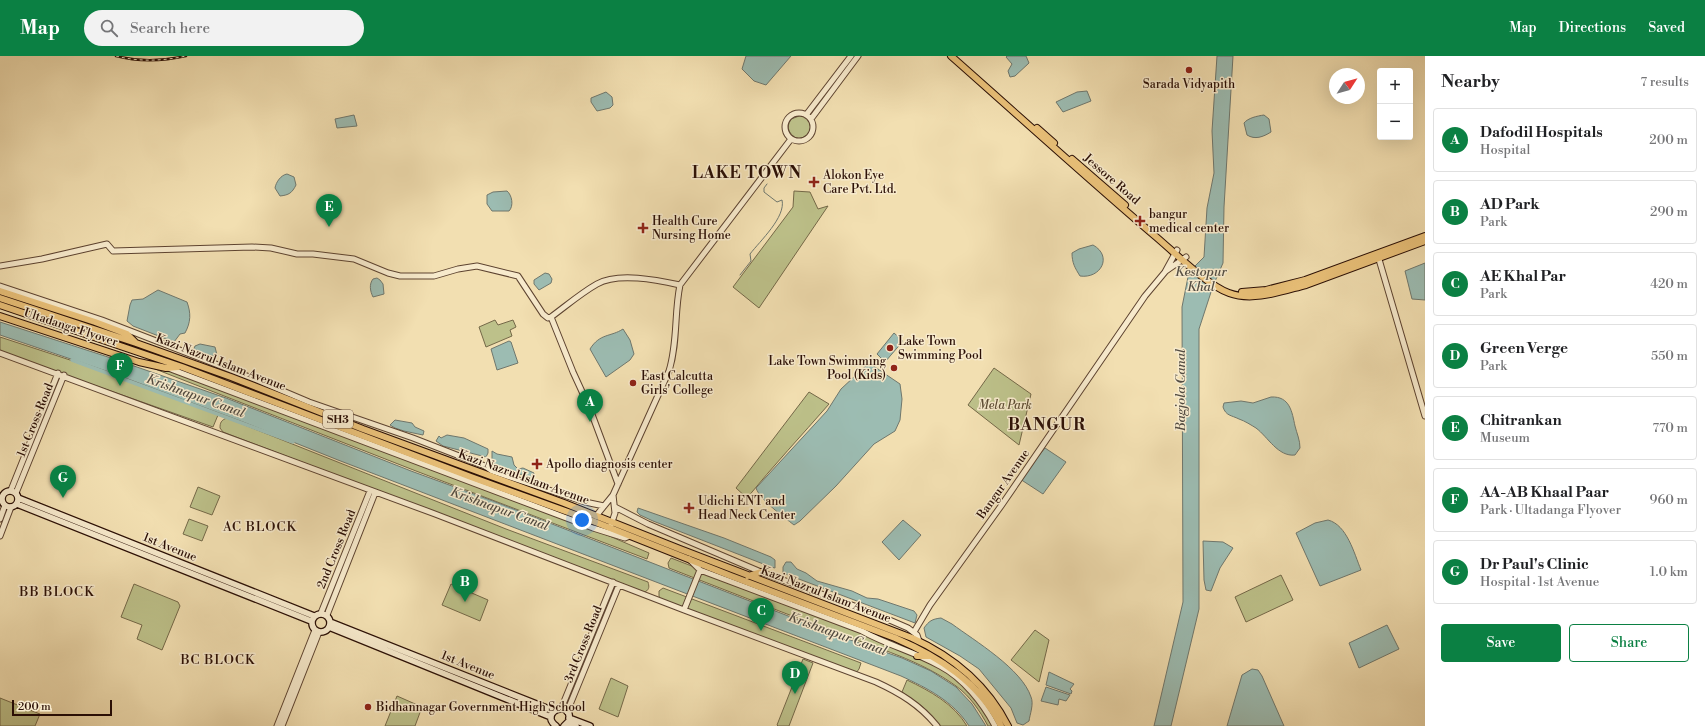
<!DOCTYPE html>
<meta charset="utf-8">
<style>
body{margin:0;font-family:"Libre Bodoni",serif;background:#f2f2f2;color:#202124}
.controls{position:absolute;right:12px;top:12px;display:grid;overflow:hidden;border-radius:4px;box-shadow:0 4px 16px #0002}
.controls button{width:36px;height:36px;display:grid;place-items:center;padding:0;border:0;border-bottom:1px solid #e0e0e0;background:#fff;color:#202124;font:20px sans-serif}
.compass{position:absolute;left:1329px;top:12px;width:36px;height:36px;border-radius:50%;background:#fff;box-shadow:0 4px 16px #0002;rotate:54deg}
.scale{position:absolute;left:12px;bottom:10px;width:100px;box-sizing:border-box;padding-left:4px;border:2px solid #2b0f05;border-top:0;font-size:11px;line-height:14px;white-space:nowrap;color:#2b0f05;-webkit-text-stroke:3px #f7eacc;paint-order:stroke}
.you{position:absolute;left:582px;top:464px;width:14px;height:14px;margin:-10px;border:3px solid #fff;border-radius:50%;background:#1a73e8;box-shadow:0 0 0 6px #1a73e833}
.badge{display:grid;place-items:center;width:26px;height:26px;border-radius:50%;background:#0b8043;color:#fff;font-size:13px;font-weight:700}
.pin{position:absolute;translate:-50% -33px;filter:drop-shadow(0 1px 2px #0008)}
.pin::after{content:'';position:absolute;top:21px;width:14px;height:12px;background:inherit;clip-path:polygon(0 0,100% 0,50% 100%)}
.list{margin:0;padding:0;list-style:none}
h2{display:flex;justify-content:space-between;align-items:center;height:52px;margin:0;padding:0 16px;font-size:17px}
h2 small{font-size:13px;font-weight:400;color:#757577}
.list li{display:grid;grid-template-columns:26px 1fr auto;gap:12px;align-items:center;box-sizing:border-box;height:64px;margin:0 8px 8px;padding:0 8px;border:1px solid #e0e0e0;border-radius:4px}
.list b{display:block;font-size:15px;white-space:nowrap}
.list p{margin:0;font-size:13px;white-space:nowrap;color:#757577}
.list em{font-size:13px;font-style:normal;color:#757577}
.actions{display:flex;gap:8px;padding:12px 16px}
.actions a{flex:1;padding:9px 0;border:1px solid #0b8043;border-radius:4px;text-align:center;font-size:14px;color:#0b8043}
.actions .main{background:#0b8043;color:#fff}
.icon{flex:none;width:22px;height:22px;fill:none;stroke:currentColor;stroke-width:2;stroke-linecap:round;stroke-linejoin:round}
.map{position:relative;flex:none;width:1425px;height:670px;overflow:hidden}
header{display:flex;align-items:center;gap:24px;box-sizing:border-box;height:56px;padding:0 20px;background:#0b8043;color:#fff}
header strong{font-size:19px}
nav{display:flex;gap:22px;margin-inline-start:auto;font-size:14px}
.search{width:280px;height:36px;background:#f2f2f2;display:flex;align-items:center;gap:10px;box-sizing:border-box;padding:0 14px;border-radius:22px;color:#757577;font-size:15px}
main{display:flex}
aside{flex:1;background:#fff}
.map>svg:first-child{display:block}
.green{fill:#bdc18a;stroke:#746848}
.water{fill:#9cbcb2;stroke:#6f776d}
.lines{fill:none;stroke-linecap:round;stroke-linejoin:round}
.stream{stroke:#6f776d;stroke-width:1}
.canal{stroke:#9cbcb2;stroke-width:3.5}
.tertiary-casing{stroke:#5d4330;stroke-width:7}
.secondary-casing{stroke:#2b0f05;stroke-width:8}
.primary-casing{stroke:#2b0f05;stroke-width:8}
.tertiary{stroke:#f7eacc;stroke-width:5}
.secondary{stroke:#f7eacc;stroke-width:5.5}
.primary{stroke:#e9c078;stroke-width:6}
.rail-casing{stroke:#2b0f05;stroke-width:2.5}
.rail{stroke:#f7eacc;stroke-width:1;stroke-dasharray:3;stroke-linecap:butt}
.poi-dot{fill:#8f2418;stroke:#f7eacc;stroke-width:1.5}
.labels{text-anchor:middle;stroke-width:3;stroke-linejoin:round;paint-order:stroke}
.shield{fill:#f7eacc;stroke:#685141;stroke-width:1}
.shield-label{font-size:11px;font-weight:bold;fill:#2b0f05}
.poi-label{font-size:12px;fill:#2b0f05;stroke:#f7eacc;text-anchor:start}
.street-label{font-size:12px;fill:#2b0f05;stroke:#f7eacc}
.park-label{font-size:12px;font-style:italic;fill:#5e4d34;stroke:#f7eacc}
.water-label{font-size:13px;font-style:italic;fill:#534c42;stroke:#f7eacc}
.neighbourhood-label{font-size:13px;letter-spacing:1px;fill:#2b0f05;stroke:#f7eacc}
.district-label{font-size:16px;font-weight:bold;letter-spacing:1px;fill:#2b0f05;stroke:#f7eacc}
</style>
<header>
<strong>Map</strong>
<div class="search"><svg class="icon" aria-label="search" viewBox="0 0 24 24"><circle cx="10" cy="10" r="6"/><path d="M15 15l6 6"/></svg>Search here</div>
<nav><a>Map</a><a>Directions</a><a>Saved</a></nav>
</header>
<main>
<div class="map">
<svg width="1425" height="670" viewBox="0 0 1425 670">
<rect width="100%" height="100%" fill="#f2dfb1"/>
<filter id="stains"><feTurbulence type="fractalNoise" baseFrequency=".005" numOctaves="4"/><feColorMatrix values="0 0 0 0 .2 0 0 0 0 .09 0 0 0 0 .02 0 0 0 .5 -.17"/></filter>
<radialGradient id="worn" r=".72"><stop offset=".6" stop-color="#630" stop-opacity="0"/><stop offset="1" stop-color="#630" stop-opacity=".3"/></radialGradient>
<path class="green" d="M802,59C812,64 813,69 808,79L798,84C790,78 785,73 791,63Z
M794,135L810,136L818,153L828,150L759,252L733,231L793,151Z
M495,264L498,269L513,264L516,271L510,274L512,280L486,291L479,271Z
M0,281L70,304L214,356L218,359L213,371L0,296Z
M150,311L182,314L572,464L649,497L647,503L416,415Z
M994,312L1031,338L1019,389L968,349Z
M809,336L829,348C802,379 773,410 747,442L736,432Z
M227,362L506,473L648,526C649,530 650,533 645,536L640,535L223,376L220,372C220,367 221,364 227,362Z
M198,431L220,440L212,459L190,451Z
M189,463L208,470L202,485L183,478Z
M671,502L746,531L847,567L922,597L965,628L996,670H988C980,655 970,640 956,630C920,604 877,592 837,577C781,556 725,534 669,512L668,507Z
M1281,519L1293,544L1246,566L1235,541Z
M134,528L178,546L180,550L162,594L137,583L142,569L121,561Z
M451,528L488,544L480,565L442,549Z
M663,532L861,607L859,613L856,617L660,543L659,540V535Z
M1035,574L1049,584L1039,626L1011,604Z
M803,603L813,607L789,670H778L777,669Z
M611,622L628,630L618,661L599,653Z
M907,624C930,635 954,648 967,670H940L923,651L902,636Z
M397,640L422,651L415,670H385Z
M0,642L40,658L35,670H0Z"/>
<path class="water" d="M746,0H791L766,29L754,25L742,13Z
M1007,0H1026L1029,7L1015,20L1010,21L1008,15L1012,8L1006,1Z
M1217,0H1233L1224,151L1223,207L1213,230L1199,273V553L1171,670H1154L1183,546L1182,251L1189,216L1204,201L1207,152L1214,117L1212,75Z
M1087,35L1091,45L1063,56L1056,46L1077,36Z
M606,36L612,41L613,49L610,52L597,55L591,46V42Z
M354,59L357,70L337,72L335,63Z
M1264,59L1269,63L1271,76C1263,81 1255,84 1247,79L1244,67C1248,62 1257,60 1264,59Z
M287,118L294,121L296,129C292,137 289,139 280,140L275,132C276,126 281,119 287,118Z
M507,135C512,139 514,150 509,155H492L487,148V139L493,136Z
M1093,189C1113,200 1101,223 1080,220C1075,212 1072,207 1072,197L1079,193Z
M1425,207V244L1412,243L1405,215Z
M545,217L549,218L552,223L551,227L539,234L534,228V224Z
M377,222L380,224L383,228L384,238L373,241C370,235 369,228 373,223Z
M158,234L187,246C191,257 191,266 185,277L180,278L174,286L133,270L127,265L130,249L132,244L143,243Z
M0,266L111,302L226,342L411,415L493,445L842,581L902,602L931,615L956,631L972,648L986,670H969C953,645 927,632 901,620L338,404L243,366L112,317L0,279Z
M623,273L630,284L634,298L630,304L606,321L590,293C600,277 611,281 623,273Z
M894,277L903,285L885,306L877,298Z
M509,285L511,286L518,307L497,314L491,293Z
M200,288L215,291L217,299L212,300L193,295L195,290Z
M869,307L900,328L902,343L900,364L895,375L874,388L836,430L800,465L794,469C784,461 760,444 756,432L827,355L841,333Z
M1271,341C1290,340 1292,356 1295,370C1297,378 1300,384 1300,392L1295,399C1278,401 1268,381 1256,372C1251,369 1245,365 1239,363C1231,359 1226,360 1223,351L1224,347L1241,345L1253,347Z
M395,364L412,367L415,371L424,375L423,379L404,375L395,372L390,369Z
M447,379L464,382L488,393V397L486,401L455,393L443,390L436,385L439,380L441,382Z
M1045,392L1066,406L1043,438L1020,423Z
M492,395L497,398L512,401L514,409L518,413L523,412L534,417L532,422L492,409Z
M638,452L724,482L771,501L775,504V512L771,511L653,465L640,459L637,456Z
M903,464L921,479L899,504L882,486Z
M1328,464C1347,469 1354,497 1361,514L1320,530L1296,477L1315,467Z
M1203,485L1223,486L1233,492L1220,512L1211,535L1206,534L1204,524Z
M786,506H791L797,513L806,517L817,525L852,535L867,542L878,543L914,555L917,559L915,567L783,517V511Z
M941,562L952,568C975,585 1022,613 1031,641C1034,648 1030,658 1029,665L1023,669L1017,667L1011,652L979,613L960,600L926,581L924,572C929,565 932,563 941,562Z
M1387,569L1399,593L1359,612L1349,587Z
M1252,613L1258,614L1262,620L1284,670H1227L1242,619Z
M1049,616L1074,628L1070,633L1072,635L1071,638L1046,629Z
M1046,631L1070,639L1066,645L1059,643L1058,649L1041,645Z"/>
<g class="lines">
<path class="stream" d="M740,219L751,205L750,198C760,185 786,161 782,144L777,146L764,136V132L767,128"/>
<path class="canal" d="M72,304L293,386"/>
<defs>
<path id="tertiary" d="M785 71a14 14 0 1 1 28 0a14 14 0 1 1-28 0Z
M806,59L851,0
M811,63L858,0
M1378,200L1425,360
M0,210L42,203L107,188L113,195L252,191L271,192L297,198H313L354,203L388,217L400,220H434L458,213L477,210L518,220L543,258L548,262L551,261
M1166,215L1186,201
M0,230L102,264L257,324L309,346L413,382L485,410L492,415L585,446L604,450
M551,261L573,316L590,353L618,428
M551,261C566,250 581,237 597,228C618,216 657,224 680,229
M0,297L435,458L684,554L876,626C900,637 920,649 937,670
M168,312L593,472L625,482L630,480
M11,434L58,317
M16,437L64,319
M615,451L648,468L761,516L871,556L908,572L917,579L919,585
M596,460L613,439
M0,463L5,449
M610,472L615,457L613,439L669,315C678,286 674,258 680,229L791,83
M0,480L11,451
M689,503L700,514L862,575C887,589 915,596 940,610C963,622 983,647 995,670
M684,554L700,514
M321,557L370,435
M327,559L375,437
M914,576L930,549L1001,450L1145,240L1165,216L1177,194
M561,653L613,526
M567,656L619,529
M277,670L315,574
M282,670L319,576"/>
<path id="secondary" d="M2 443a8 8 0 1 1 16 0a8 8 0 1 1-16 0Z
M18,442L314,560
M17,448L311,565
M312 567a9 9 0 1 1 18 0a9 9 0 1 1-18 0Z
M330,566L554,655
M329,571L551,661
M569,662L590,670
M568,667L576,670
M556,670C538,656 573,642 569,665L564,670"/>
<path id="primary" d="M951,0C1019,60 1086,121 1155,180C1173,195 1208,230 1229,237C1253,246 1282,235 1306,229L1425,185
M1037,72L1054,87
M1072,103L1125,149
M0,235L95,266L127,278L135,286
M1242,236L1266,234L1305,224L1425,180
M0,242L136,287L231,321L363,373L564,447L680,493L912,582C954,601 987,629 1008,670
M0,249L182,311L471,421L590,464L731,520L895,582C939,601 979,626 1001,670
M0,260L139,306L166,312L178,311
M748,520L761,516
M917,600H929"/>
</defs>
<use href="#tertiary" class="tertiary-casing"/>
<use href="#secondary" class="secondary-casing"/>
<use href="#primary" class="primary-casing"/>
<use href="#tertiary" class="tertiary"/>
<use href="#secondary" class="secondary"/>
<use href="#primary" class="primary"/>
<defs>
<path id="rail" d="M116,0C139,6 163,5 186,0"/>
</defs>
<use href="#rail" class="rail-casing"/>
<use href="#rail" class="rail"/>
</g>
<g class="poi-dot">
<circle cx="1189" cy="14" r="4"/>
<path d="M812 120h4v4h4v4h-4v4h-4v-4h-4v-4h4z"/>
<path d="M1138 159h4v4h4v4h-4v4h-4v-4h-4v-4h4z"/>
<path d="M641 166h4v4h4v4h-4v4h-4v-4h-4v-4h4z"/>
<circle cx="890" cy="292" r="4"/>
<circle cx="894" cy="312" r="4"/>
<circle cx="633" cy="327" r="4"/>
<path d="M535 402h4v4h4v4h-4v4h-4v-4h-4v-4h4z"/>
<path d="M687 446h4v4h4v4h-4v4h-4v-4h-4v-4h4z"/>
<circle cx="368" cy="651" r="4"/>
</g>
<g class="labels">
<rect class="shield" x="323" y="354" width="30" height="18" rx="3"/>
<g class="shield-label">
<text x="338" y="367">SH3</text>
</g>
<g class="poi-label">
<text x="1189" y="32" text-anchor="middle">Sarada Vidyapith</text>
<text x="823" y="123">Alokon Eye<tspan x="823" dy="14">Care Pvt. Ltd.</tspan></text>
<text x="1149" y="162">bangur<tspan x="1149" dy="14">medical center</tspan></text>
<text x="652" y="169">Health Cure<tspan x="652" dy="14">Nursing Home</tspan></text>
<text x="898" y="289">Lake Town<tspan x="898" dy="14">Swimming Pool</tspan></text>
<text x="886" y="309" text-anchor="end">Lake Town Swimming<tspan x="886" dy="14">Pool (Kids)</tspan></text>
<text x="641" y="324">East Calcutta<tspan x="641" dy="14">Girls' College</tspan></text>
<text x="546" y="412">Apollo diagnosis center</text>
<text x="698" y="449">Udichi ENT and<tspan x="698" dy="14">Head Neck Center</tspan></text>
<text x="376" y="655">Bidhannagar Government High School</text>
</g>
<g class="street-label">
<text transform="translate(1112 123) rotate(41)" y="4">Jessore Road</text>
<text transform="translate(71 271) rotate(18)" y="4">Ultadanga Flyover</text>
<text transform="translate(221 306) rotate(21)" y="4">Kazi Nazrul Islam Avenue</text>
<text transform="translate(35 364) rotate(-68)" y="4">1st Cross Road</text>
<text transform="translate(524 421) rotate(20)" y="4">Kazi Nazrul Islam Avenue</text>
<text transform="translate(1003 428) rotate(-55)" y="4">Bangur Avenue</text>
<text transform="translate(170 491) rotate(22)" y="4">1st Avenue</text>
<text transform="translate(336 493) rotate(-68)" y="4">2nd Cross Road</text>
<text transform="translate(826 538) rotate(21)" y="4">Kazi Nazrul Islam Avenue</text>
<text transform="translate(583 588) rotate(-68)" y="4">3rd Cross Road</text>
<text transform="translate(468 609) rotate(22)" y="4">1st Avenue</text>
</g>
<g class="park-label">
<text x="1005" y="353">Mela Park</text>
</g>
<g class="water-label">
<text x="1201" y="220">Kestopur<tspan x="1201" dy="15">Khal</tspan></text>
<text transform="translate(1180 334) rotate(-90)" y="5">Bagjola Canal</text>
<text transform="translate(196 339) rotate(20)" y="5">Krishnapur Canal</text>
<text transform="translate(500 452) rotate(20)" y="5">Krishnapur Canal</text>
<text transform="translate(838 577) rotate(20)" y="5">Krishnapur Canal</text>
</g>
<g class="neighbourhood-label">
<text x="260" y="475">AC BLOCK</text>
<text x="57" y="540">BB BLOCK</text>
<text x="218" y="608">BC BLOCK</text>
</g>
<g class="district-label">
<text x="747" y="122">LAKE TOWN</text>
<text x="1047" y="374">BANGUR</text>
</g>
</g>
<rect width="100%" height="100%" filter="url(#stains)"/>
<rect width="100%" height="100%" fill="url(#worn)"/>
</svg>
<div class="controls">
<button>+</button>
<button>−</button>
</div>
<svg class="compass" viewBox="-18 -18 36 36"><path d="M0-13l5 13h-10z" fill="#e53935"/><path d="M0 13l5-13h-10z" fill="#757577"/></svg>
<div class="scale">200 m</div>
<div class="you"></div>
<div class="pin badge" style="left:590px;top:366px">A</div>
<div class="pin badge" style="left:465px;top:546px">B</div>
<div class="pin badge" style="left:761px;top:575px">C</div>
<div class="pin badge" style="left:795px;top:638px">D</div>
<div class="pin badge" style="left:329px;top:171px">E</div>
<div class="pin badge" style="left:120px;top:330px">F</div>
<div class="pin badge" style="left:63px;top:442px">G</div>
</div>
<aside>
<h2>Nearby<small>7 results</small></h2>
<ul class="list">
<li><span class="badge">A</span><div><b>Dafodil Hospitals</b><p>Hospital</p></div><em>200 m</em></li>
<li><span class="badge">B</span><div><b>AD Park</b><p>Park</p></div><em>290 m</em></li>
<li><span class="badge">C</span><div><b>AE Khal Par</b><p>Park</p></div><em>420 m</em></li>
<li><span class="badge">D</span><div><b>Green Verge</b><p>Park</p></div><em>550 m</em></li>
<li><span class="badge">E</span><div><b>Chitrankan</b><p>Museum</p></div><em>770 m</em></li>
<li><span class="badge">F</span><div><b>AA-AB Khaal Paar</b><p>Park · Ultadanga Flyover</p></div><em>960 m</em></li>
<li><span class="badge">G</span><div><b>Dr Paul's Clinic</b><p>Hospital · 1st Avenue</p></div><em>1.0 km</em></li>
</ul>
<div class="actions"><a class="main">Save</a><a>Share</a></div>
</aside>
</main>
